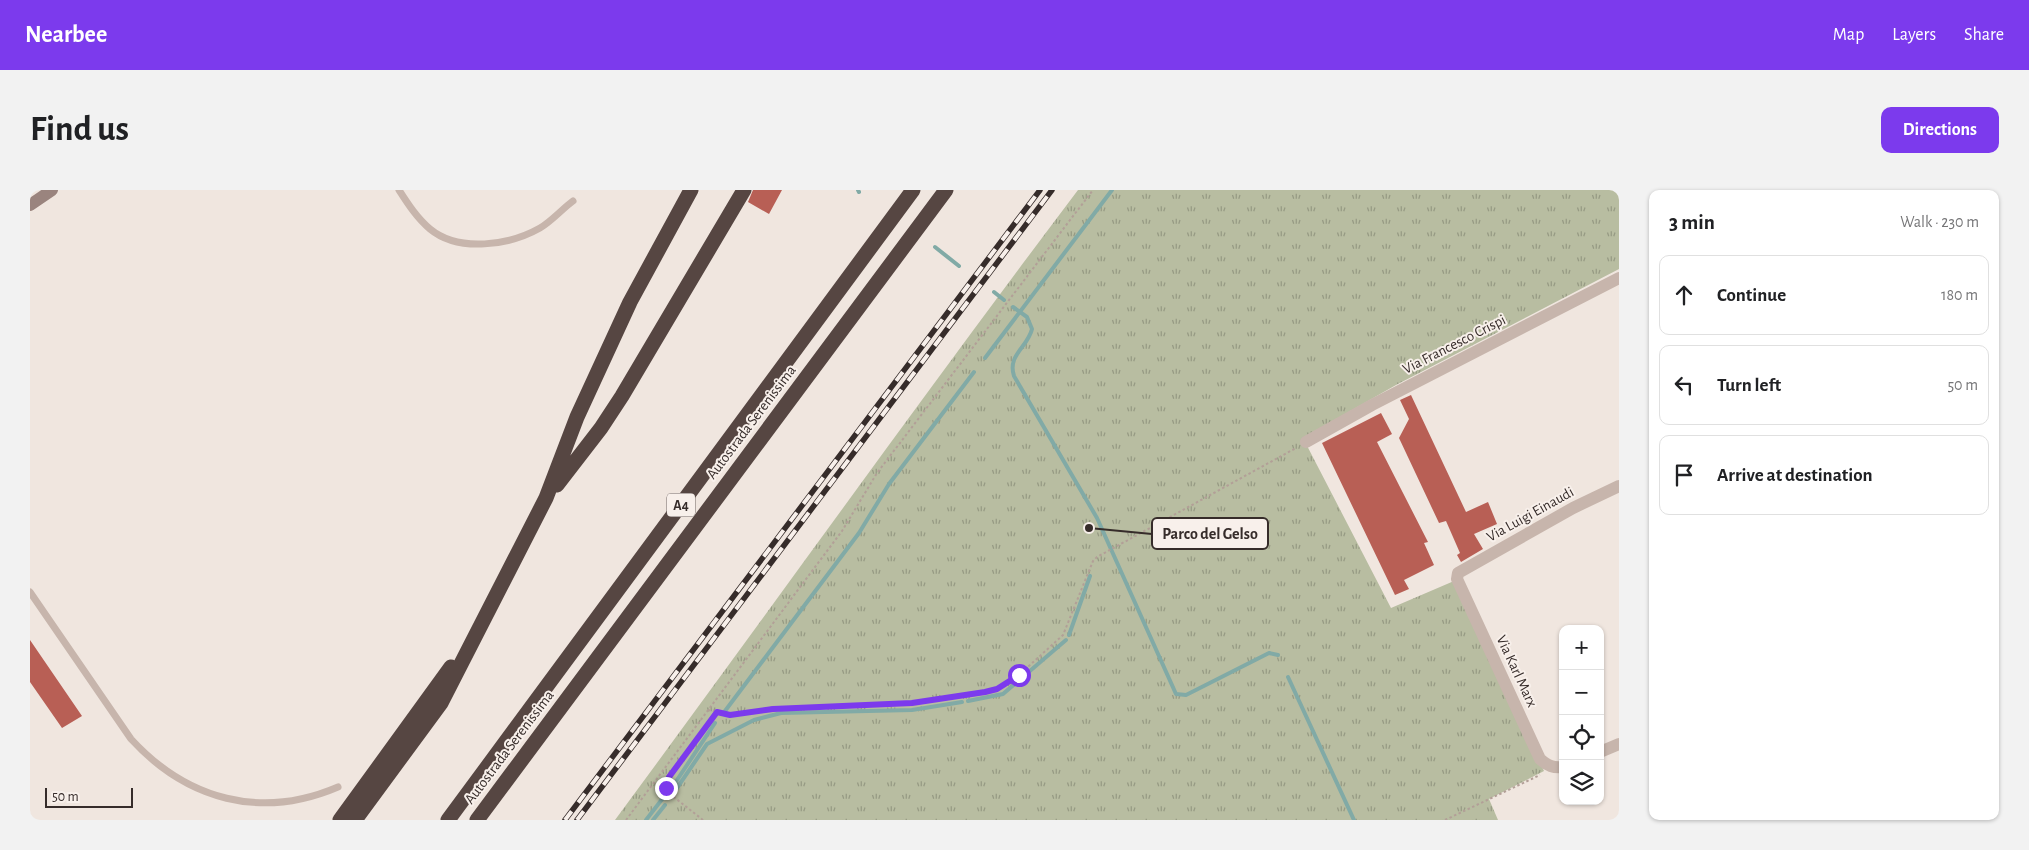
<!DOCTYPE html>
<meta charset="utf-8">
<style>
body{margin:0;font-family:"Alegreya Sans",sans-serif;background:#f2f2f2;color:#202124}
.controls{position:absolute;right:15px;bottom:15px;display:grid;overflow:hidden;border-radius:10px;box-shadow:0 1px 4px #0004}
.controls button{width:45px;height:45px;display:grid;place-items:center;padding:0;border:0;border-bottom:1px solid #e0e0e0;background:#fff;color:#202124;font:25px sans-serif}
.scale{position:absolute;left:15px;bottom:12px;width:88px;box-sizing:border-box;padding-left:5px;border:2px solid #362c2a;border-top:0;font-size:14px;line-height:18px;white-space:nowrap;color:#362c2a;-webkit-text-stroke:4px #f8f0eb;paint-order:stroke}
.stop{position:absolute;width:15px;height:15px;margin:-11px;border:4px solid #7c3aed;border-radius:50%;background:#fff}
.stop.end{background:#7c3aed;border-color:#fff;box-shadow:0 1px 5px #0008}
.list{margin:0;padding:0;list-style:none}
h2{display:flex;justify-content:space-between;align-items:center;height:65px;margin:0;padding:0 20px;font-size:21px}
h2 small{font-size:16px;font-weight:400;color:#757577}
.list li{display:grid;grid-template-columns:32px 1fr auto;gap:15px;align-items:center;box-sizing:border-box;height:80px;margin:0 10px 10px;padding:0 10px;border:1px solid #e0e0e0;border-radius:10px}
.list b{display:block;font-size:19px;white-space:nowrap}
.list em{font-size:16px;font-style:normal;color:#757577}
.icon{flex:none;width:28px;height:28px;fill:none;stroke:currentColor;stroke-width:2;stroke-linecap:round;stroke-linejoin:round}
.map{position:relative;flex:none;width:1589px;height:630px;overflow:hidden;border-radius:10px}
header{display:flex;align-items:center;gap:30px;box-sizing:border-box;height:70px;padding:0 25px;background:#7c3aed;color:#fff}
header strong{font-size:24px}
nav{display:flex;gap:28px;margin-inline-start:auto;font-size:18px}
.intro{display:flex;align-items:center;justify-content:space-between;box-sizing:border-box;height:120px;padding:0 30px}
h1{margin:0;font-size:35px}
.button{padding:12px 22px;border-radius:10px;background:#7c3aed;color:#fff;font-size:18px;font-weight:700}
main{display:flex;gap:30px;padding:0 30px}
aside{flex:1;background:#fff;border-radius:10px;box-shadow:0 1px 4px #0004}
.map>svg:first-child{display:block}
.park{fill:url(#park-tufts)}
.lines{fill:none;stroke-linecap:round;stroke-linejoin:round}
.stream{stroke:#81aaa6;stroke-width:4}
.building{fill:#b85f55}
.path{stroke:#b29f97;stroke-width:2;stroke-dasharray:2.5 2.5;stroke-linecap:butt}
.lane{stroke:#c7b5ac;stroke-width:7}
.street{stroke:#c7b5ac;stroke-width:12}
.secondary{stroke:#9a847e;stroke-width:12}
.highway{stroke:#564642;stroke-width:15}
.rail-casing{stroke:#362c2a;stroke-width:5.5}
.rail{stroke:#f8f0eb;stroke-width:4;stroke-dasharray:11;stroke-linecap:butt}
.route{stroke:#7c3aed;stroke-width:6}
.labels{text-anchor:middle;stroke-width:4;stroke-linejoin:round;paint-order:stroke}
.shield{fill:#f8f0eb;stroke:#706764;stroke-width:1}
.shield-label{font-size:14px;font-weight:bold;fill:#362c2a}
.street-label{font-size:15px;fill:#362c2a;stroke:#f8f0eb}
.leader{fill:none;stroke:#362c2a;stroke-width:2}
.callout-dot{fill:#362c2a;stroke:#f8f0eb;stroke-width:2}
.callout{fill:#f8f0eb;stroke:#362c2a;stroke-width:2}
.callout-label{font-size:16px;text-anchor:middle;font-weight:bold;fill:#362c2a}
</style>
<header>
<strong>Nearbee</strong>
<nav><a>Map</a><a>Layers</a><a>Share</a></nav>
</header>
<div class="intro"><h1>Find us</h1><a class="button">Directions</a></div>
<main>
<div class="map">
<svg width="1589" height="630" viewBox="0 0 1589 630">
<defs>
<pattern id="park-tufts" width="24" height="20" patternUnits="userSpaceOnUse" patternTransform="scale(1.25)"><rect width="24" height="20" fill="#b8bda1"/><path d="M3 7l-1-3M5 7V3M7 7l1-3M15 17l-1-3M17 17v-4M19 17l1-3" fill="none" stroke="#969a83"/></pattern>
</defs>
<rect width="100%" height="100%" fill="#f0e6df"/>
<path class="park" d="M1048,0H1589V79L1366,195L1273,248L1361,418L1424,391L1514,581L1459,609L1468,630H585C740,420 891,208 1048,0Z"/>
<g class="lines">
<path class="stream" d="M828,0L829,2
M905,57L929,76
M964,102L974,110
M983,117L997,127L1002,139C998,157 977,165 984,186L1067,328L1146,504L1156,505L1239,463L1248,465
M955,168L1082,0
M1039,445L1060,386
M1258,487L1324,630
M938,511L973,504L1036,450
M695,521L829,343L859,294L944,182
M643,596L685,533
M647,598L677,554L724,530L751,523L882,520L932,512
M616,630L633,608
M623,630L635,615"/>
</g>
<path class="building" d="M723,0H752L739,24L718,12Z
M1381,205L1436,322L1458,312L1467,334L1444,344L1453,359L1431,372L1427,365L1430,363L1416,331L1409,333L1369,248L1379,229L1370,210Z
M1351,223L1362,244L1347,252L1398,352L1394,353L1404,375L1374,390L1379,399L1365,405L1292,253Z
M0,450L52,526L32,538L0,492Z"/>
<g class="lines">
<path class="path" d="M678,520L700,525L743,519L882,513L967,499L989,485L1033,445L1063,371L1067,367L1266,258
M596,630L812,341L847,283L1063,0
M673,630L640,604L637,593L687,522
M1415,630L1510,585"/>
<path class="lane" d="M369,0C378,14 387,28 400,39C429,63 480,55 510,38C522,31 532,19 543,11
M0,402L101,549C157,610 231,630 308,597"/>
<path class="street" d="M1276,252L1342,215L1589,88
M1570,562L1589,554
M1533,577C1523,578 1518,576 1510,569L1427,389L1428,383L1543,318L1589,296"/>
<path class="secondary" d="M0,15L22,0"/>
<path class="highway" d="M527,295L571,238L592,206L714,0
M310,630L421,477
M325,630L411,513L516,308L547,227L600,112L661,0
M418,630L883,0
M447,630L916,0"/>
<defs>
<path id="rail" d="M535,630L1010,0
M547,630L1022,0"/>
</defs>
<use href="#rail" class="rail-casing"/>
<use href="#rail" class="rail"/>
</g>
<g class="lines">
<path class="route" d="M636,598L639,587L687,522L700,525L743,519L882,513L955,502L967,499L989,485"/>
</g>
<g class="labels">
<rect class="shield" x="637" y="303.5" width="28" height="23" rx="4"/>
<g class="shield-label">
<text x="651" y="320">A4</text>
</g>
<g class="street-label">
<text transform="translate(1424 154) rotate(-27)" y="5">Via Francesco Crispi</text>
<text transform="translate(721 232) rotate(-53)" y="5">Autostrada Serenissima</text>
<text transform="translate(1500 324) rotate(-29)" y="5">Via Luigi Einaudi</text>
<text transform="translate(1487 481) rotate(65)" y="5">Via Karl Marx</text>
<text transform="translate(479 557) rotate(-53)" y="5">Autostrada Serenissima</text>
</g>
</g>
<path class="leader" d="M1059 338L1122 344"/>
<circle class="callout-dot" cx="1059" cy="338" r="5"/>
<rect class="callout" x="1122" y="328" width="116" height="31" rx="5"/>
<g class="callout-label">
<text x="1180" y="349">Parco del Gelso</text>
</g>
</svg>
<div class="controls">
<button>+</button>
<button>−</button>
<button><svg class="icon" aria-label="locate" viewBox="0 0 24 24"><circle cx="12" cy="12" r="6"/><path d="M12 2v4M12 18v4M2 12h4M18 12h4"/></svg></button>
<button><svg class="icon" aria-label="layers" viewBox="0 0 24 24"><path d="M12 4l9 5-9 5-9-5zM3 14l9 5 9-5"/></svg></button>
</div>
<div class="scale">50 m</div>
<div class="stop" style="left:989px;top:485px"></div>
<div class="stop end" style="left:636px;top:598px"></div>
</div>
<aside>
<h2>3 min<small>Walk · 230 m</small></h2>
<ul class="list">
<li><svg class="icon" aria-label="ahead" viewBox="0 0 24 24"><path d="M12 20V5M6 11l6-6 6 6"/></svg><div><b>Continue</b></div><em>180 m</em></li>
<li><svg class="icon" aria-label="left" viewBox="0 0 24 24"><path d="M17 20v-9H6M10 6l-5 5 5 5"/></svg><div><b>Turn left</b></div><em>50 m</em></li>
<li><svg class="icon" aria-label="arrive" viewBox="0 0 24 24"><path d="M6 21V4h12l-3 4 3 4H6"/></svg><div><b>Arrive at destination</b></div></li>
</ul>
</aside>
</main>
